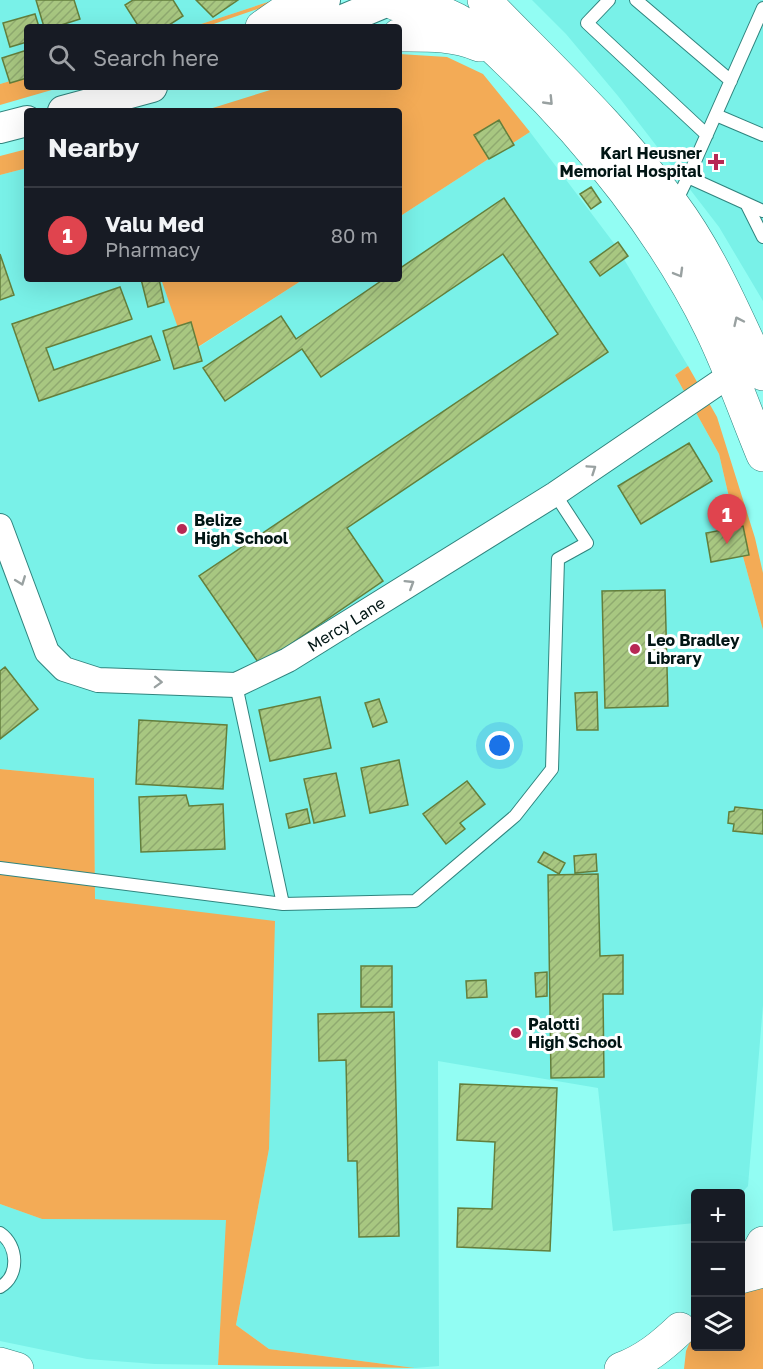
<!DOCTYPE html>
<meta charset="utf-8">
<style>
body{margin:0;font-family:"Golos Text",sans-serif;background:#242831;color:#f1f3f6}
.controls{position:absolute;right:18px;bottom:18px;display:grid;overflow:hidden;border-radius:6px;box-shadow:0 6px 24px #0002}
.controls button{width:54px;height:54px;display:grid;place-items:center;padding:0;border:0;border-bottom:2px solid #363941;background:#171b24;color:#f1f3f6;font:30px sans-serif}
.you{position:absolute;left:500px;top:746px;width:21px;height:21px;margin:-15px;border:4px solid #fff;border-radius:50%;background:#1a73e8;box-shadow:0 0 0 9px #1a73e833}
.badge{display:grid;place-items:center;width:39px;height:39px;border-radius:50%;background:#d798ad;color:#fff;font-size:20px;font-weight:700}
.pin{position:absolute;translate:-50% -50px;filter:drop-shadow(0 2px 3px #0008)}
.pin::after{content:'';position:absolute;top:32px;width:21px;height:18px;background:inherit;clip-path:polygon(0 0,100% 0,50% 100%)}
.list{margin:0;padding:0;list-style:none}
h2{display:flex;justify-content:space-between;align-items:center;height:78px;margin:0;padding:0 24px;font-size:26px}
h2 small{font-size:20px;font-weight:400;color:#9ea1a6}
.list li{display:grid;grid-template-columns:39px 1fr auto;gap:18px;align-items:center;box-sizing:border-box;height:96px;padding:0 24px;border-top:2px solid #363941}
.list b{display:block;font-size:22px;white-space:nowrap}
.list p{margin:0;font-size:20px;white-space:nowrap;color:#9ea1a6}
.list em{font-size:20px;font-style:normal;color:#9ea1a6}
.icon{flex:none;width:33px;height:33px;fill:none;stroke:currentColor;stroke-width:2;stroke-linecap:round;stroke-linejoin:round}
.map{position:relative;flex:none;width:763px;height:1369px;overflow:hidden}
.search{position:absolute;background:#171b24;box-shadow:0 6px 24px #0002;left:24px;top:24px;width:378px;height:66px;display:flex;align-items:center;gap:15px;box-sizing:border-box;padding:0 21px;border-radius:6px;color:#9ea1a6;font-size:22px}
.panel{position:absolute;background:#171b24;box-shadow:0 6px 24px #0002;left:24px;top:108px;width:378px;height:174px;border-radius:6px}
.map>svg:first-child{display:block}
.built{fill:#79f1e8}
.grass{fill:#f3ab56}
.building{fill:url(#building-hatch);stroke:#637f3c;stroke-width:1.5}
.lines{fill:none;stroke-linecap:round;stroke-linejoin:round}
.service-casing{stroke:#30847e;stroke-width:14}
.minor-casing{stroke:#30847e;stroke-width:26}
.tertiary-casing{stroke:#30847e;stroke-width:32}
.secondary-casing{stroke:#30847e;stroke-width:34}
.primary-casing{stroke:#30847e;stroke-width:34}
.service{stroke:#fff;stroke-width:12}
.minor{stroke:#fff;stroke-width:24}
.tertiary{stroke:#fff;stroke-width:30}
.secondary{stroke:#fff;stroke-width:33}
.primary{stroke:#fff;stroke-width:33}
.oneway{stroke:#99a1a1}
.poi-dot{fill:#b72854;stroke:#fff;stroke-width:2}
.labels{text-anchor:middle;stroke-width:6;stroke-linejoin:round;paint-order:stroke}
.poi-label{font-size:16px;font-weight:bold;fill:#011514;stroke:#fff;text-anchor:start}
.street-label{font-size:16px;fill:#011514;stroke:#fff}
</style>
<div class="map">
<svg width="763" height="1369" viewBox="0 0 763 1369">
<defs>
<pattern id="building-hatch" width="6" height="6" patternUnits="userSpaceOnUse" patternTransform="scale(1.5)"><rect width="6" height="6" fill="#a8c781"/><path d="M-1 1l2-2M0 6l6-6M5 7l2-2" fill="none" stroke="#8faa6f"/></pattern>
</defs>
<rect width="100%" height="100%" fill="#92fdf3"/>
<path class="built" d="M0,0H274L192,27H27V76L0,84Z
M532,0H763V301L719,227L618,96L566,34Z
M530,132L616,246L688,366L675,375L719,454L742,553L763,630V1005L748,1186L741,1194H696L695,1223L613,1231L598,1088L438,1061L439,1366L415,1368L269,1349L236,1325L269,1149L95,899L94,778L0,769V175L27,168V279H161L188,354L304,279H399V217Z
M0,1204L42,1219L227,1220L218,1365L155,1364L87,1359L0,1341Z"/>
<path class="grass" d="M274,0H284L205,27H192Z
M399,54L447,57L483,74L530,132L399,217V111H203L280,87H399Z
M27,76V87H62L0,105V84Z
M27,149V168L0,175V156Z
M161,279H304L187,354Z
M688,366L717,417L755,538L763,573V630L742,553L719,454L675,375Z
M0,769L94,778L95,899L275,921L269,1149L236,1325L269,1349L415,1368L218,1365L226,1220L42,1219L0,1204Z
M763,1285V1369H684L686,1351L695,1330L696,1346H740L741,1290Z"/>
<path class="building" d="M36,0H74L80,19L55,27H44Z
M133,0H173L183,16L166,27H139L125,5Z
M196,0H238L213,17Z
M35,14L39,27H27V42L10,47L3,23Z
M27,50V78L10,83L2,58Z
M499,120L514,145L489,159L474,135Z
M591,187L601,202L591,209L580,194Z
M504,198L608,352L347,528L383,581L260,665L199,576L558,334L503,254L321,377L302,349L225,401L203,368L281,316L296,339L384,279H399V269Z
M618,242L628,256L600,276L590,262Z
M0,254L14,295L0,300Z
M141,279H159L164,302L148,307Z
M120,287L132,319L46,348L54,370L151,336L160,360L39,401L12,324Z
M191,322L202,361L174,369L163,331Z
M689,443L712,481L641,524L618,486Z
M743,526L749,555L711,562L706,533Z
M665,590L668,706L605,708L602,591Z
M5,667L38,709L0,739V671Z
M597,692L598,730H577L575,693Z
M320,697L331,748L270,761L259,710Z
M379,699L387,722L373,727L365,703Z
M139,720L227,725L223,789L136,784Z
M399,760L408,805L370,813L361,768Z
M336,773L345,816L314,823L304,779Z
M467,781L485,804L460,823L465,829L446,844L423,814Z
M186,795L189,806L223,804L225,849L141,852L139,797Z
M735,807L763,810V834L733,831L734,824L728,823L729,812L734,811Z
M307,809L310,823L289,828L286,814Z
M544,852L565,863L559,874L538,862Z
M596,854L597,871L575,873L574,856Z
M598,874L600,956L623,955V994H603L604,1077L551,1078L548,875Z
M361,966H392V1007H361Z
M547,972V996L536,997L535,973Z
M486,980L487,997L467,998L466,981Z
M394,1012L399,1236L359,1237L357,1161H348L346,1060L319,1061L318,1014Z
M460,1084L557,1088L550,1251L457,1247L458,1208L492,1209L495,1142L457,1140Z"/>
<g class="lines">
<defs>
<path id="service" d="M609,0L587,23L707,135
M636,0L731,81
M716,115L763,135
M688,177L763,211
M675,204L688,177L763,8
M747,205L763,237
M236,685L283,904L415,901L515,816L552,769L558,559L587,543L555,494
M0,868L283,904
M0,1233C18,1245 20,1276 0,1287"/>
<path id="minor" d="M0,526L47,652L64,669L98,680L236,685L288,660L555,494L730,375"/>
<path id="tertiary" d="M281,27L325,0
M326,27L381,4
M63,111L152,87
M0,128L27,121"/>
<path id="secondary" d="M484,0C549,67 617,130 673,205C711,256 736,317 763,374
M396,4C413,7 433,9 449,16C475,27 496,50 516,69C591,141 666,236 711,329C731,370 746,414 763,455
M262,27L301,0
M399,35C426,35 454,34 479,45
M740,1270L756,1256L763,1243"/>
<path id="primary" d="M740,1277L763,1271
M0,1364L17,1369
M621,1369C645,1360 662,1346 680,1329"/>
</defs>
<use href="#service" class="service-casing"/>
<use href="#minor" class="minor-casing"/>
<use href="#tertiary" class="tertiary-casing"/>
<use href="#secondary" class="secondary-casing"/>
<use href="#primary" class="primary-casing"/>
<use href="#service" class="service"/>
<use href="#minor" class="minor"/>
<use href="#tertiary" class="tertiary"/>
<use href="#secondary" class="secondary"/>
<use href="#primary" class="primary"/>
</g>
<defs><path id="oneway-chevron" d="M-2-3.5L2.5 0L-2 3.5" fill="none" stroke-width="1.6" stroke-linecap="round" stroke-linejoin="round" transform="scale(1.5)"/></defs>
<g class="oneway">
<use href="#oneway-chevron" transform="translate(549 101) rotate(46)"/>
<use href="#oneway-chevron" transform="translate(679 273) rotate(60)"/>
<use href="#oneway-chevron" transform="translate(738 321) rotate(-115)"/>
<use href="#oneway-chevron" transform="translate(592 469) rotate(-34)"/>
<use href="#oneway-chevron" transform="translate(21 581) rotate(69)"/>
<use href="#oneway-chevron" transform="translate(410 584) rotate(-32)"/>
<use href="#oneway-chevron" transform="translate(158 682) rotate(2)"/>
</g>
<g class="poi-dot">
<path d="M713 153h6v6h6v6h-6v6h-6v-6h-6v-6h6z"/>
<circle cx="182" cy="529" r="6"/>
<circle cx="635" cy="649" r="6"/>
<circle cx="516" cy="1033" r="6"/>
</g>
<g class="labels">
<g class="poi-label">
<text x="702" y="159" text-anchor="end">Karl Heusner<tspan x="702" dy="18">Memorial Hospital</tspan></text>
<text x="194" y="526">Belize<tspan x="194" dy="18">High School</tspan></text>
<text x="647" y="646">Leo Bradley<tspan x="647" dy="18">Library</tspan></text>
<text x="528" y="1030">Palotti<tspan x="528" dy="18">High School</tspan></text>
</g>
<g class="street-label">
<text transform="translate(346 624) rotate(-32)" y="6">Mercy Lane</text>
</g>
</g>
</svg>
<div class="controls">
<button>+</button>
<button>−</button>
<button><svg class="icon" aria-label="layers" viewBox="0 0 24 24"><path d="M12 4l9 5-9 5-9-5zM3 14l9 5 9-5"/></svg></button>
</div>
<div class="you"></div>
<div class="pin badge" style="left:727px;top:544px;background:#e0444e">1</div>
<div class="search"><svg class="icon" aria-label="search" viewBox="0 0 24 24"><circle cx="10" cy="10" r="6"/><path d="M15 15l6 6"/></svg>Search here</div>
<section class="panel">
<h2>Nearby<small></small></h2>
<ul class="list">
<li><span class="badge" style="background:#e0444e">1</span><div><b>Valu Med</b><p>Pharmacy</p></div><em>80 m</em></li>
</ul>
</section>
</div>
